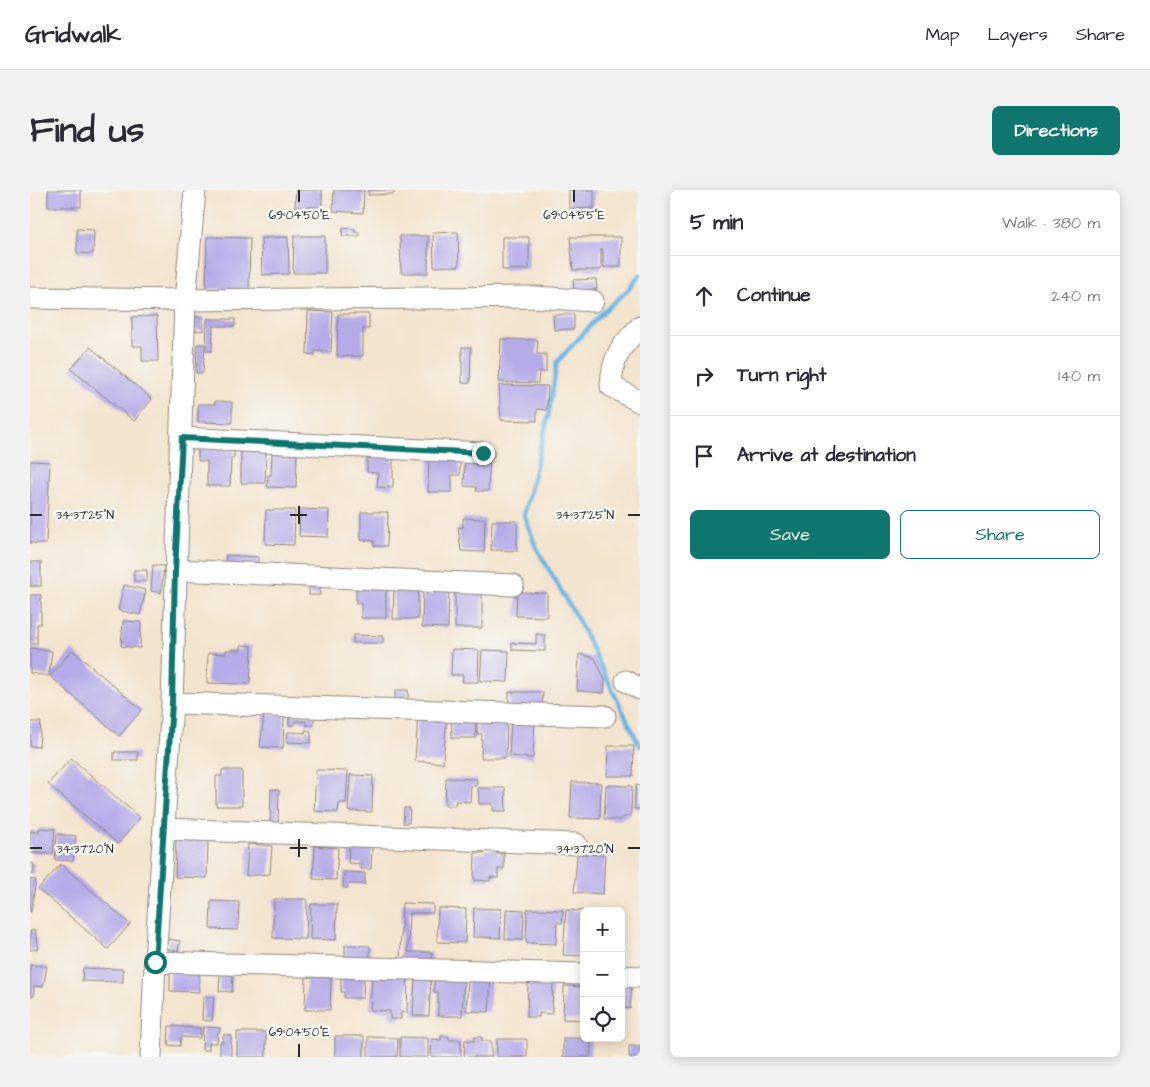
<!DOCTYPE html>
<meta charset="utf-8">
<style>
body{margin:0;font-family:"Architects Daughter",sans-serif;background:#f2f2f3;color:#2b2b33}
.controls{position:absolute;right:15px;bottom:15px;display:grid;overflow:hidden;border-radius:8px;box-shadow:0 2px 12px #0003}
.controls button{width:45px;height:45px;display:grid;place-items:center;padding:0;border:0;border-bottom:1px solid #e1e1e2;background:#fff;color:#2b2b33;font:25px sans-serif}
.stop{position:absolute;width:15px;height:15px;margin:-11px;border:4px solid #0f766e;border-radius:50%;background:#fff}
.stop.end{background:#0f766e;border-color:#fff;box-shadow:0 1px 5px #0008}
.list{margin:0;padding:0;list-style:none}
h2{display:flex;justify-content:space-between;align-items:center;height:65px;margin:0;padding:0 20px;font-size:21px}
h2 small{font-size:16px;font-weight:400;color:#7c7c81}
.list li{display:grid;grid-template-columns:32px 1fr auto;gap:15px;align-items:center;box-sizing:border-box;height:80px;padding:0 20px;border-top:1px solid #e1e1e2}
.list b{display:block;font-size:19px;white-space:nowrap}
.list em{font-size:16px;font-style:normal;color:#7c7c81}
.actions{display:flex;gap:10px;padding:15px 20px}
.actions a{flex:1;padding:11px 0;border:1px solid #0f766e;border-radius:8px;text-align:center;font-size:18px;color:#0f766e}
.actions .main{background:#0f766e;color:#fff}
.icon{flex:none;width:28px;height:28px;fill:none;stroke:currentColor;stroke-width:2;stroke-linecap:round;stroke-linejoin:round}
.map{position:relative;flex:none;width:610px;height:867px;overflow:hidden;border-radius:8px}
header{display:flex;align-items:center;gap:30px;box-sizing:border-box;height:70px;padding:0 25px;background:#fff;border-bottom:1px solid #e1e1e2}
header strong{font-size:24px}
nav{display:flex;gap:28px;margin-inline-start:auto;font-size:18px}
.intro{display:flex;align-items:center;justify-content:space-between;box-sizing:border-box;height:120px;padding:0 30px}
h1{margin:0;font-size:35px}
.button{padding:12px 22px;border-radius:8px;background:#0f766e;color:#fff;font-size:18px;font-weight:700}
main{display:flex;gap:30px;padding:0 30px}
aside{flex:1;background:#fff;border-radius:8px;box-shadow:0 2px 12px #0003}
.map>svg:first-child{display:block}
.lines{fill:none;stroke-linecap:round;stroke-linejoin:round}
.stream{stroke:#6ab5e3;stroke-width:4.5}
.building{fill:#b5abe8}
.minor-casing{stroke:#8f887c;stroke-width:23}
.minor{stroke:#fff;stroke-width:21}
.route{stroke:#0f766e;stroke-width:6}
.ticks{fill:none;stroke:#2b2b2b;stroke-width:2}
.ticks-label{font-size:12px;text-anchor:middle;fill:#2b2b2b;stroke:#f6f6f2;stroke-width:5;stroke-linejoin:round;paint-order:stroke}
</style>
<header>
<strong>Gridwalk</strong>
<nav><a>Map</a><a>Layers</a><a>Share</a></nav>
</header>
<div class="intro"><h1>Find us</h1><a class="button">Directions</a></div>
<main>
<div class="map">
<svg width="610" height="867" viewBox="0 0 610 867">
<rect width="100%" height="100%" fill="#f6f6f2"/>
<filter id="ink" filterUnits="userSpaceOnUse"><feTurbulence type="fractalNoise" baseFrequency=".02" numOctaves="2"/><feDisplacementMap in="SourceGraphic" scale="10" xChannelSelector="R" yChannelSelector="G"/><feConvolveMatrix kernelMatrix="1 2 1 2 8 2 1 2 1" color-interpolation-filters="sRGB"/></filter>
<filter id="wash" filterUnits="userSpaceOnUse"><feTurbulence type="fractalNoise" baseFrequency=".0096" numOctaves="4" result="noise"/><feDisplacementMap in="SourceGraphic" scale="20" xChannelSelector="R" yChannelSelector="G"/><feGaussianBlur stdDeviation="1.12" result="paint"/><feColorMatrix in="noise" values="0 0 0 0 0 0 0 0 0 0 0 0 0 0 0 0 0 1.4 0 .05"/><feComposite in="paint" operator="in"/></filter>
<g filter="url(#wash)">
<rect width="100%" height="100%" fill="#f3e4cd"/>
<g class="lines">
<path class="stream" d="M610,85L597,101L574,121L527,172L519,223L494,325L506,357L549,432L610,556"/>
</g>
<g id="blocks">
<path class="building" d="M18,0H51V17H18Z
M266,0H292V17H265Z
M304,0H334L333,23L303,21Z
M338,0H364V4L338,5Z
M539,0H564V19L539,18Z
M313,38L325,39L324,42H329V46H312Z
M47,39L64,40L63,64L47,63Z
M428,42L429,76L404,77L403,43Z
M264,46H295V83H263Z
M370,46H398V83H371Z
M177,47L220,48L219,99H176Z
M258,47L259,84L232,85L231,48Z
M472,47H499V79L472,80Z
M540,47H591V77H573V59H571V80H543Z
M566,89L567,99L544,100L543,90Z
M278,121L303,122L301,162L285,161V165L277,164Z
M308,124H339V139H333V166H307Z
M544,124V139L524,140L523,125Z
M127,126L128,171H112V156H102V127Z
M160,127H173V141L160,140Z
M177,129H205V136H183L182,161H176Z
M471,149L508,150L507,164H516V182H509L508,193L469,192Z
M167,154H175L173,183H166Z
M60,157L122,209L104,231L41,179Z
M432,157H441L440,193H432Z
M469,195L518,196L517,220L507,219V231L471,230Z
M185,211L202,212V233L168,232V214H185Z
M168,258H204V268H201L200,296H177V271H168Z
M211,259L236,260L235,293H211Z
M242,262H267L266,298L237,297L238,285H241Z
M337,263H363V298L347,297L348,283L337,282Z
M399,265L430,266V285H422V302H398Z
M435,268L460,269L458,301H446L447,297L434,296Z
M0,271L20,272L16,354L0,353Z
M270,319L299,320L298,347L269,346Z
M236,320H265L264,355L235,354Z
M331,322H358L357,356H344V351L331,350Z
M433,328L455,329L454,362L431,361L428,337L433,338Z
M462,331H487V361L461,360Z
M196,365L228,367V377L195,376Z
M0,372H11V396H0Z
M123,375L134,376L131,403L121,401Z
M104,380H117V391H104Z
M326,394L356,395V428H331V413H326Z
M94,395L116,400L110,425L88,420Z
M279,395L290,396V405H279Z
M364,395H388V429H363Z
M393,396L419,397L418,438L392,437Z
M425,396L452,397V438H425Z
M487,402L517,403V427L486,426Z
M0,405H11V434H7V454H0Z
M93,431L111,432L110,458L91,456Z
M506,444L515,445V461L482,460V453L506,454Z
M323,445L353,446V453H323Z
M211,455L222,456L220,494L177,493L178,463L196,464V460H211Z
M0,458L22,461L19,486L0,483Z
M422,459L449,460L448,492H432L433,485H421Z
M42,460L112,520L89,546L20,486Z
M452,460L479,461L478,492L450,491Z
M549,464L565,468L575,490L574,503L547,501Z
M365,500H378V511L365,510Z
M479,502H513L512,517H479Z
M234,524L254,525L253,558L230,557Z
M388,524L417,526L413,573L385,571Z
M259,525H284V535H276V531H265V535H259Z
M447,526L477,527L476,568H451L452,544H447Z
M445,529L446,548H422L421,530Z
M481,531L505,532L503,568L479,566Z
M0,532H11L9,557L0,556Z
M275,540L281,541V553L257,552L258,542L275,543Z
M578,556H604L603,586H577Z
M84,562H108V570H84Z
M41,568L110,628L88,654L18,594Z
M192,580H212V616H186V586H192Z
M286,580L318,581L316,613H309L308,622L284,621Z
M320,585L343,586L342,622L318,621Z
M416,588L447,589L446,596H441L440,612L425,611V616H415Z
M542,592L571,593L570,629L540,628Z
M576,595L602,596L601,624L589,630L574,629Z
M606,595L610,596V619H604Z
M448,598H475L476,621H463V614H449Z
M241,599L249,600L248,637H240Z
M374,618H380L379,633H373Z
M9,638L25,639L23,664L0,663V641L9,642Z
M27,644L46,646L43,671L25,670Z
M146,648L178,650L177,688L145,687Z
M218,654L242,656L240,684L216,686Z
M285,656L308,658L306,690L283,689Z
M319,656L342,657L341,679H331L332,674L318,673Z
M455,660H468L467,664H474V679H468V688L460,687V691L444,690L445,663H455Z
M547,664L575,665L573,704L544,702Z
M0,673L4,674L3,684H0Z
M31,674L100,734L78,759L8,699Z
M314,682L335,683V694H318V698H313Z
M0,689L6,690L1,722H0Z
M244,709H277L276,749L243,748Z
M181,711L209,712L208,740L180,739Z
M372,713L403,714V723H379L378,762H402V771H370Z
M281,714H307L306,750L280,749Z
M408,718L436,719L435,753L407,752Z
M444,718L471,719L470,748L443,747Z
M476,719L494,720L493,750L475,749Z
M497,719L533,720L532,733L527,732L526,754L496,753Z
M536,720L554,721V766L533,765Z
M5,740L8,759L0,760V741Z
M139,749L150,751L148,761L137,759Z
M315,755L340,756V770H315Z
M0,775L17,776L13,797L4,796V806H0Z
M53,778L93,779V792L52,791Z
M140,780L169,781V802L140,801Z
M190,783L203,784L202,802L189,801Z
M342,784L378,785L377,823L371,822V829H360V821L340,820Z
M385,784L401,785L399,826H383Z
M404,784L434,785L432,826H408V802H404Z
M276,787L301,788L300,820H275Z
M311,787H334L333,808H314V802H311Z
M438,789L461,790L459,822L436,821Z
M498,790L523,791L522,824L509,823V827H497Z
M591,793H602L600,819L591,818Z
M534,796L554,797V830L533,829Z
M173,807H184L182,831L172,830Z
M139,836L170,838V848L151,847L150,856L138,855Z
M173,837L190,838V842H188L187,853H179V860H172Z
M207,842H236V867H207Z
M193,845H201V867H190V852H193Z
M305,846H334V867H305Z
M411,846L419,847V850H431V867H401L402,849L411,850Z
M338,847L368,848L367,867H338Z
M370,847L398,848V867H370Z
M444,847H452V851H461V867H434L435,850L444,851Z
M533,848H561L560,867H533Z
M467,849H497V867H467Z
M599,856H610V867H599Z"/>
</g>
</g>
<g filter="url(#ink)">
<use href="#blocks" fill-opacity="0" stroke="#8f887c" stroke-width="1"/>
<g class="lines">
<defs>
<path id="minor" d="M0,108L155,110L506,107L563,111
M610,137C591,156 582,167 581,196L610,212
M152,248L453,263
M145,380L483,395
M596,491L610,499
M142,513L575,526
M135,639L546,654
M125,772L554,784
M591,786L610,787
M121,867L125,772L142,513L155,110L165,0"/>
</defs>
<use href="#minor" class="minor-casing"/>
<use href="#minor" class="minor"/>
</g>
</g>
<g class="lines" filter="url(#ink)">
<path class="route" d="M125,772L142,513L145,380L152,248L453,263"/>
</g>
<path class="ticks" d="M269,0V12M544,0V12M269,316V334M0,325H12M260,325H277M598,325H610M269,649V667M0,658H12M260,658H277M598,658H610M269,854V867"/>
<g class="ticks-label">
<text x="269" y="29">69°04'50"E</text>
<text x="544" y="29">69°04'55"E</text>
<text x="55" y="329">34°37'25"N</text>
<text x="555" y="329">34°37'25"N</text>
<text x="55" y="663">34°37'20"N</text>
<text x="555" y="663">34°37'20"N</text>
<text x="269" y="846">69°04'50"E</text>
</g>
</svg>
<div class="controls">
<button>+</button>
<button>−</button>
<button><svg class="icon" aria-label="locate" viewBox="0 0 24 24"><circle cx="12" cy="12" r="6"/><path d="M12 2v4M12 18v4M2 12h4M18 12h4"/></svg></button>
</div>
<div class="stop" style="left:125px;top:772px"></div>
<div class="stop end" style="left:453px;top:263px"></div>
</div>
<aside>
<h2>5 min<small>Walk · 380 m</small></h2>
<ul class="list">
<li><svg class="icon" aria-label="ahead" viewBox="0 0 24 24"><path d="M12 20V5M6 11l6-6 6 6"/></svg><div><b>Continue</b></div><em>240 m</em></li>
<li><svg class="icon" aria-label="right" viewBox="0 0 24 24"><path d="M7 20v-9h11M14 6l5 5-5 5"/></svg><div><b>Turn right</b></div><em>140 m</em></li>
<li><svg class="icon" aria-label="arrive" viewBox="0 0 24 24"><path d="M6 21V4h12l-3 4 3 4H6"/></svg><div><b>Arrive at destination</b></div></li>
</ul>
<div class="actions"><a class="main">Save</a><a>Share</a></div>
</aside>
</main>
